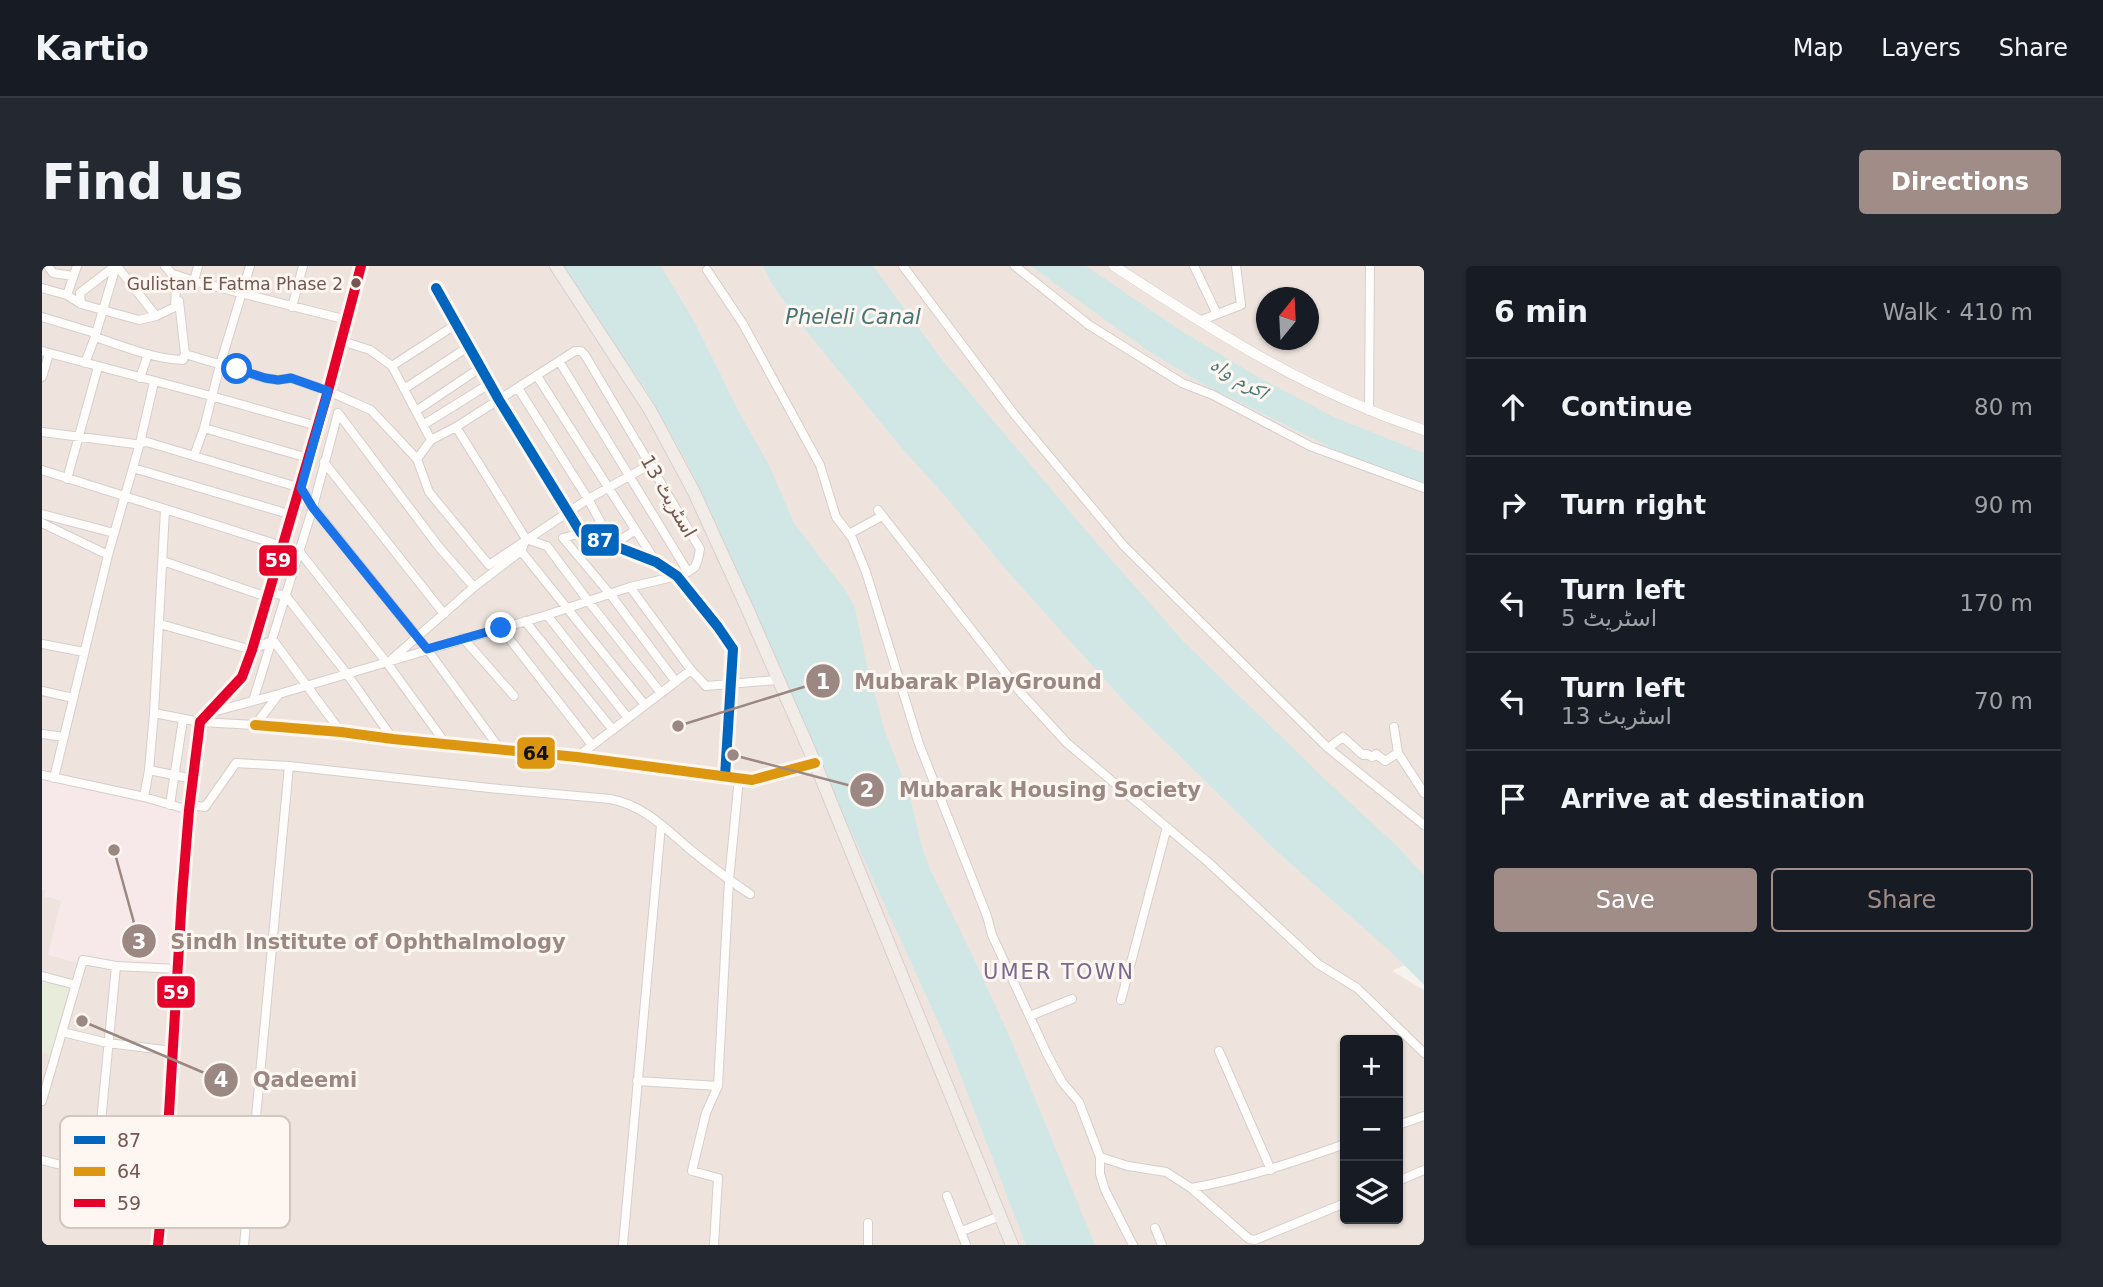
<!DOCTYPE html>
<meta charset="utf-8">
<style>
body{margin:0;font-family:"DejaVu Sans","Noto Naskh Arabic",sans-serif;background:#242831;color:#f1f3f6}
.controls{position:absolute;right:21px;bottom:21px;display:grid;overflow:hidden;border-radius:7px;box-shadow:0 2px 5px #0004}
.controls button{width:63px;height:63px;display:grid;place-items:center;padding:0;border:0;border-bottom:2px solid #363941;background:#171b24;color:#f1f3f6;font:35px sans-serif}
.compass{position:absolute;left:1214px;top:21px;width:63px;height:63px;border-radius:50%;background:#171b24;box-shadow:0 2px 5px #0004;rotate:18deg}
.stop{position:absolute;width:21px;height:21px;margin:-16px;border:5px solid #1a73e8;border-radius:50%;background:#fff}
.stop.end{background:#1a73e8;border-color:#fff;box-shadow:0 2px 7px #0008}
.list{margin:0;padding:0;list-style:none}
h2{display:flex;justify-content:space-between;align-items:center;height:91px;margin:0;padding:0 28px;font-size:30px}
h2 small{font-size:23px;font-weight:400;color:#9ea1a6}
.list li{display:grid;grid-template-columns:46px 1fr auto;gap:21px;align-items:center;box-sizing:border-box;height:98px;padding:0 28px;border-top:2px solid #363941}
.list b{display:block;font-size:26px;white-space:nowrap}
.list p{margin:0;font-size:23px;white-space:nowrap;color:#9ea1a6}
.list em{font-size:23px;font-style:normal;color:#9ea1a6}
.actions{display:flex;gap:14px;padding:21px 28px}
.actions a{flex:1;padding:16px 0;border:2px solid #a18d88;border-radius:7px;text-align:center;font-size:24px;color:#a18d88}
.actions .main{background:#a18d88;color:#fff}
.icon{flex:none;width:38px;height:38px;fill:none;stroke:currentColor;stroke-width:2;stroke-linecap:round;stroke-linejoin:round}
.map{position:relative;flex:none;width:1382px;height:979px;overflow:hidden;border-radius:7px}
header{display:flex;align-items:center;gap:42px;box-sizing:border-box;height:98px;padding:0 35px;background:#171b24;border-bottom:2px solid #363941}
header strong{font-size:33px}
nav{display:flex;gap:38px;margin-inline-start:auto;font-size:24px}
.intro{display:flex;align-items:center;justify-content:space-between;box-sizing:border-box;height:168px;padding:0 42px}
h1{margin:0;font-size:49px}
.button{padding:18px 32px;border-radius:7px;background:#a18d88;color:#fff;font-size:24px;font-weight:700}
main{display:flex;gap:42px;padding:0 42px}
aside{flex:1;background:#171b24;border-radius:7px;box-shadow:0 2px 5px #0004}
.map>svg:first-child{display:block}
.residential{fill:#eee4dd;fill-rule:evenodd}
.medical{fill:#f7e8ea}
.green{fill:#e7ecdb}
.water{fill:#d1e7e5}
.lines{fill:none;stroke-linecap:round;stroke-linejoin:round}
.minor-casing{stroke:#d6cecb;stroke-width:10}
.tertiary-casing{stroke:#d6cecb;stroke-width:11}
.primary-casing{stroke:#d8cfcc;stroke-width:14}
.minor{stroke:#fefdfc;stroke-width:8}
.tertiary{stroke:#fefdfc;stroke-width:10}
.primary{stroke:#f1ece8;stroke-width:12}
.bus-1-casing{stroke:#fdf6f1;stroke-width:16}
.bus-2-casing{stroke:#fdf6f1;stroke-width:16}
.bus-3-casing{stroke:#fdf6f1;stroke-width:16}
.bus-1{stroke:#0065bd;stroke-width:10}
.bus-2{stroke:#dd9610;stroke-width:10}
.bus-3{stroke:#e4002b;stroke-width:10}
.route{stroke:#1a73e8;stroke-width:9}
.bus-dot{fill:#735751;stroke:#fdf6f1;stroke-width:2.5}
.labels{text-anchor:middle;stroke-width:6;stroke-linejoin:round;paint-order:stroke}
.bus-label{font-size:17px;fill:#735751;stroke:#fdf6f1;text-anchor:end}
.street-label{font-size:19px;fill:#735751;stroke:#fdf6f1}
.water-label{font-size:21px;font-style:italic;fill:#467675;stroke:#fdf6f1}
.neighbourhood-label{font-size:21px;letter-spacing:2px;fill:#7b698e;stroke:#fdf6f1}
.key{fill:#fdf6f1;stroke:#d4c6c1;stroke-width:2}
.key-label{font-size:19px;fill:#735751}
.leader{fill:none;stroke:#9c8882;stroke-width:2.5}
.callout-dot{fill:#9c8882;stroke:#fdf6f1;stroke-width:2.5}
.mark-label{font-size:21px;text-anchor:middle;font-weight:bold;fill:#fff}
.callout-label{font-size:21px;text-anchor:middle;font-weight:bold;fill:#9c8882;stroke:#fdf6f1;stroke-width:6;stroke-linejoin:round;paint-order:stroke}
.line-badge{stroke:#fdf6f1;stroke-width:2.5}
.badge-label{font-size:19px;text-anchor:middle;font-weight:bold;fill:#fff}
.pale-badge-label{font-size:19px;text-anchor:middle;font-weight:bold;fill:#111}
</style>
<header>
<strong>Kartio</strong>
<nav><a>Map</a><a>Layers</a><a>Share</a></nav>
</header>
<div class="intro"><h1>Find us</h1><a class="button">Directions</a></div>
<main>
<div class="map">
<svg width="1382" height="979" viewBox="0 0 1382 979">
<rect width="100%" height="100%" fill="#f6f2ee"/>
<path class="residential" d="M0,0H1382V690L1350,705L1382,724V979H0ZM1224,32H1266V74H1224ZM1303,774H1356V953H1303Z"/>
<path class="medical" d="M0,509L147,544L135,703L40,698L6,689L19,635L2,630L4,624L0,623Z"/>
<path class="green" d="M0,713L27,721L8,789L0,786Z"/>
<path class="water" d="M518,0H619L653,57L697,146L727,199L752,257L804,325L813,342L824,395L842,463L868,530L880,581L888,603L933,695L969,774L1053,979H984L908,782L810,567L671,250L644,194L603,122Z
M721,0H831L901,95L1052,274L1142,376L1290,520L1353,578L1382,609V719L1348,685L1232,583L1084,437L968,308L904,231L858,180L757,56L730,18Z
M989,0H1044L1141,66L1218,112L1292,151L1382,187V217L1347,206L1298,186L1157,116L1105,84Z"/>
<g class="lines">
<defs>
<path id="minor" d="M6,0L11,7L31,10
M75,0L114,50
M861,0L972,148L1082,280L1286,482L1382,559
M973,0L1047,59L1140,117L1171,129L1268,180L1382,222
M1152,0L1175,48
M665,4L701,58L778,199L794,251L810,272L824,306L877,478L945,650L950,669L1005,788L1020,816L1037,836L1058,891V908L1063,924L1091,979
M131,8L152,15L305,54
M152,15L156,0
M0,22L25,29L39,38L97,54L114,50L133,41C134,23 136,12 123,0
M394,22L457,134L539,267L614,296L635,310L676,361L691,383L683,510
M25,29L35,0
M39,38L38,27L73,0
M250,41L261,0
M0,51L53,67
M1157,55L1199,39L1194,0
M53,71C81,80 111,93 141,94L143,88L137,35
M300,75L328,84L350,100L389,174
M0,85L169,130L275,160
M143,88L223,112L236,114L249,112L286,125L329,144L375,193L387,226L447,299L546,233L609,198
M517,95L646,306
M43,97L53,71L74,0
M350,100L413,59
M495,110L614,296
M0,111L7,88
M98,112L106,88
M476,122L546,233L571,279L592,265
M362,123L426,81
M374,145L438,102
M1327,145L1328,0
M296,147L397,281L432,321
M381,159L447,118
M414,161L484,273L505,280L547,336L619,427
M162,162L266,192
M0,166L93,178L105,176L259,222L271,241L385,383L458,483
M152,190L162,162L178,99L208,0
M282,196L402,348
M91,202L250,249
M0,204L240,280
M25,213L56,101
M836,244L980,428L1025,477L1166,596L1276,698L1315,722L1382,787
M0,248L72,267
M0,257L66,289
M539,267L521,272L568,328L634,416
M807,268L840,250
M483,276L479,285L603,439
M257,285L345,397L404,478
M121,295L225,331
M588,321L649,404L664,420L735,414
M226,326L244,330L305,408L351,473
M505,349L586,452
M483,355L571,464
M118,358L210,384L231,374L299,466
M459,362L550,479
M421,372L472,430
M0,378L42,386
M350,393L432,321L479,285
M0,425L31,432
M211,435L271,241L296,147
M112,447L158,456L213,459L237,428L505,349L588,321L635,310L646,306L653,301L656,293L658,283L543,89L539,85H533L414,161L389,174L375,193
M167,447L237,428
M213,459L299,466L351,473L535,491L710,514L773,497
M1352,461L1356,487L1382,527
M0,468L22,471
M1286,482L1301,471L1321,489L1325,488L1330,491L1334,488L1343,495L1356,487
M535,491L649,404
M107,504L151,513
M0,509L102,531L147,544
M12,512L66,289L98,177L112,116
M102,531L107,504L112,447L123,244
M128,539L141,453
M148,539L163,541L194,497L247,500L447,522L568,533C602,539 624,563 650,585C669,600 688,615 708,628
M0,710L34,719
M1079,734L1125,561
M988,750L1030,733
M20,766L66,777L130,785
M1177,785L1229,904
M595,815L676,820L687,614L697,512
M0,835L41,694L74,700L135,703
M1356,859L1382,850
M1058,891L1086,900L1124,906L1149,922C1202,913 1252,896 1303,878
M0,894L101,920L120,930
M54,908L74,700
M1356,915L1382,904
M1149,922L1207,973L1213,974L1303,937
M905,930L924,979
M826,957V979
M1113,962L1120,979
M920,965L958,950
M116,979L124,898L140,630L147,544L158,456L200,411L210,384L286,125L319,0
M202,979L247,500
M581,979L619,559
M672,979L676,912L650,905L664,847L676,820"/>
<path id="tertiary" d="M1072,0C1173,66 1266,126 1382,164"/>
<path id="primary" d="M514,0L608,144L652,226L705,342L773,497L970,979"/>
</defs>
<use href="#minor" class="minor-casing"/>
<use href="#tertiary" class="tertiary-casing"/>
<use href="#primary" class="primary-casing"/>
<use href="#minor" class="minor"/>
<use href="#tertiary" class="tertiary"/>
<use href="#primary" class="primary"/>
<defs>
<path id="bus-1" d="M394,22L457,134L539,267L614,296L635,310L676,361L691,383L683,510"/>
<path id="bus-2" d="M213,459L299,466L351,473L535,491L710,514L773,497"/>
<path id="bus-3" d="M116,979L124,898L140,630L147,544L158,456L200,411L210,384L286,125L319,0"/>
</defs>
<use href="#bus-1" class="bus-1-casing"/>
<use href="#bus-2" class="bus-2-casing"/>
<use href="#bus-3" class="bus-3-casing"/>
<use href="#bus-1" class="bus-1"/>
<use href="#bus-2" class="bus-2"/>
<use href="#bus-3" class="bus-3"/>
</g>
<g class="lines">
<path class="route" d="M195,103L223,112L236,114L249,112L286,125L259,222L271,242L385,383L459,362"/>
</g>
<circle class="bus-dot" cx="314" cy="17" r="6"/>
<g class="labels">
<g class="bus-label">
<text x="301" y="24">Gulistan E Fatma Phase 2</text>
</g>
<g class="street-label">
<text transform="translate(627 230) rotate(60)" y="7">اسٹریٹ 13</text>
</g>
<g class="water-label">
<text x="811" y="58">Pheleli Canal</text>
<text transform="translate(1197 112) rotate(31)" y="7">اکرم واہ</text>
</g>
<g class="neighbourhood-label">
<text x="1017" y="713">UMER TOWN</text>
</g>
</g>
<rect x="18" y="850" width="230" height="112" rx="10" class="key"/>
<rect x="32" y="870" width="31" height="8" fill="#0065bd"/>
<rect x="32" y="901" width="31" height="9" fill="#dd9610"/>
<rect x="32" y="933" width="31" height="8" fill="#e4002b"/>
<g class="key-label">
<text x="75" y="881">87</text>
<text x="75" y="912">64</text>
<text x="75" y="944">59</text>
</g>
<path class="leader" d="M636 460L781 415M691 489L825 524M72 584L97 675M40 755L179 814"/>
<g class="callout-dot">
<circle cx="636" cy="460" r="7"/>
<circle cx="691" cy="489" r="7"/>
<circle cx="72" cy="584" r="7"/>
<circle cx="40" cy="755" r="7"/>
<circle cx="781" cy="415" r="18"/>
<circle cx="825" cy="524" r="18"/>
<circle cx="97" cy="675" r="18"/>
<circle cx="179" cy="814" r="18"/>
</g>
<g class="mark-label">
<text x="781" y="423">1</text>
<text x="825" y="531">2</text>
<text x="97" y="683">3</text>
<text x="179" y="821">4</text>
</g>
<g class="callout-label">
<text x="936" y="423">Mubarak PlayGround</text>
<text x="1008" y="531">Mubarak Housing Society</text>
<text x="326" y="683">Sindh Institute of Ophthalmology</text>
<text x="263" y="821">Qadeemi</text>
</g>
<g class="line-badge">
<rect x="538" y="257" width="40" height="34" rx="7" fill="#0065bd"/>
<rect x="216" y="278" width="40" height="33" rx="7" fill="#e4002b"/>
<rect x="474" y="470" width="40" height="34" rx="7" fill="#dd9610"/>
<rect x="114" y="709" width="40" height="34" rx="7" fill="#e4002b"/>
</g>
<g class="badge-label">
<text x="558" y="281">87</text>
<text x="236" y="301">59</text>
<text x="134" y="733">59</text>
</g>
<g class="pale-badge-label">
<text x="494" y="494">64</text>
</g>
</svg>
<div class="controls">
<button>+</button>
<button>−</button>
<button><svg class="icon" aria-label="layers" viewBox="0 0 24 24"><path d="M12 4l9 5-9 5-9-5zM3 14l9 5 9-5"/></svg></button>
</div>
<svg class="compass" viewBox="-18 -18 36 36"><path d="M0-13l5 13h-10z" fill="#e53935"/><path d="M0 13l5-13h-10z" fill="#9ea1a6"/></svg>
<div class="stop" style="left:195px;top:103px"></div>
<div class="stop end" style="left:459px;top:362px"></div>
</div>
<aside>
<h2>6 min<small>Walk · 410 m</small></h2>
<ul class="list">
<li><svg class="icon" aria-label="ahead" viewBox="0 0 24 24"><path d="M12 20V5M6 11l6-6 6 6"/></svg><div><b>Continue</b></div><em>80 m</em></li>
<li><svg class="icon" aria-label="right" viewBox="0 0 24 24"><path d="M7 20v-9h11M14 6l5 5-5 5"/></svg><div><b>Turn right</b></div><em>90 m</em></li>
<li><svg class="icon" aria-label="left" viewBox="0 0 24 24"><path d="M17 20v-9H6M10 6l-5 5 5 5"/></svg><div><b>Turn left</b><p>اسٹریٹ 5</p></div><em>170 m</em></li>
<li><svg class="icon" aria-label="left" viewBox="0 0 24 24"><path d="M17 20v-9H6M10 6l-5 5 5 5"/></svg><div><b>Turn left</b><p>اسٹریٹ 13</p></div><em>70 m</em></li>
<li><svg class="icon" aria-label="arrive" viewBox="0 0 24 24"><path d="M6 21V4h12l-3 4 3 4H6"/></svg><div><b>Arrive at destination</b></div></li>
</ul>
<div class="actions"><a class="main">Save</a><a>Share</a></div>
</aside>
</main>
